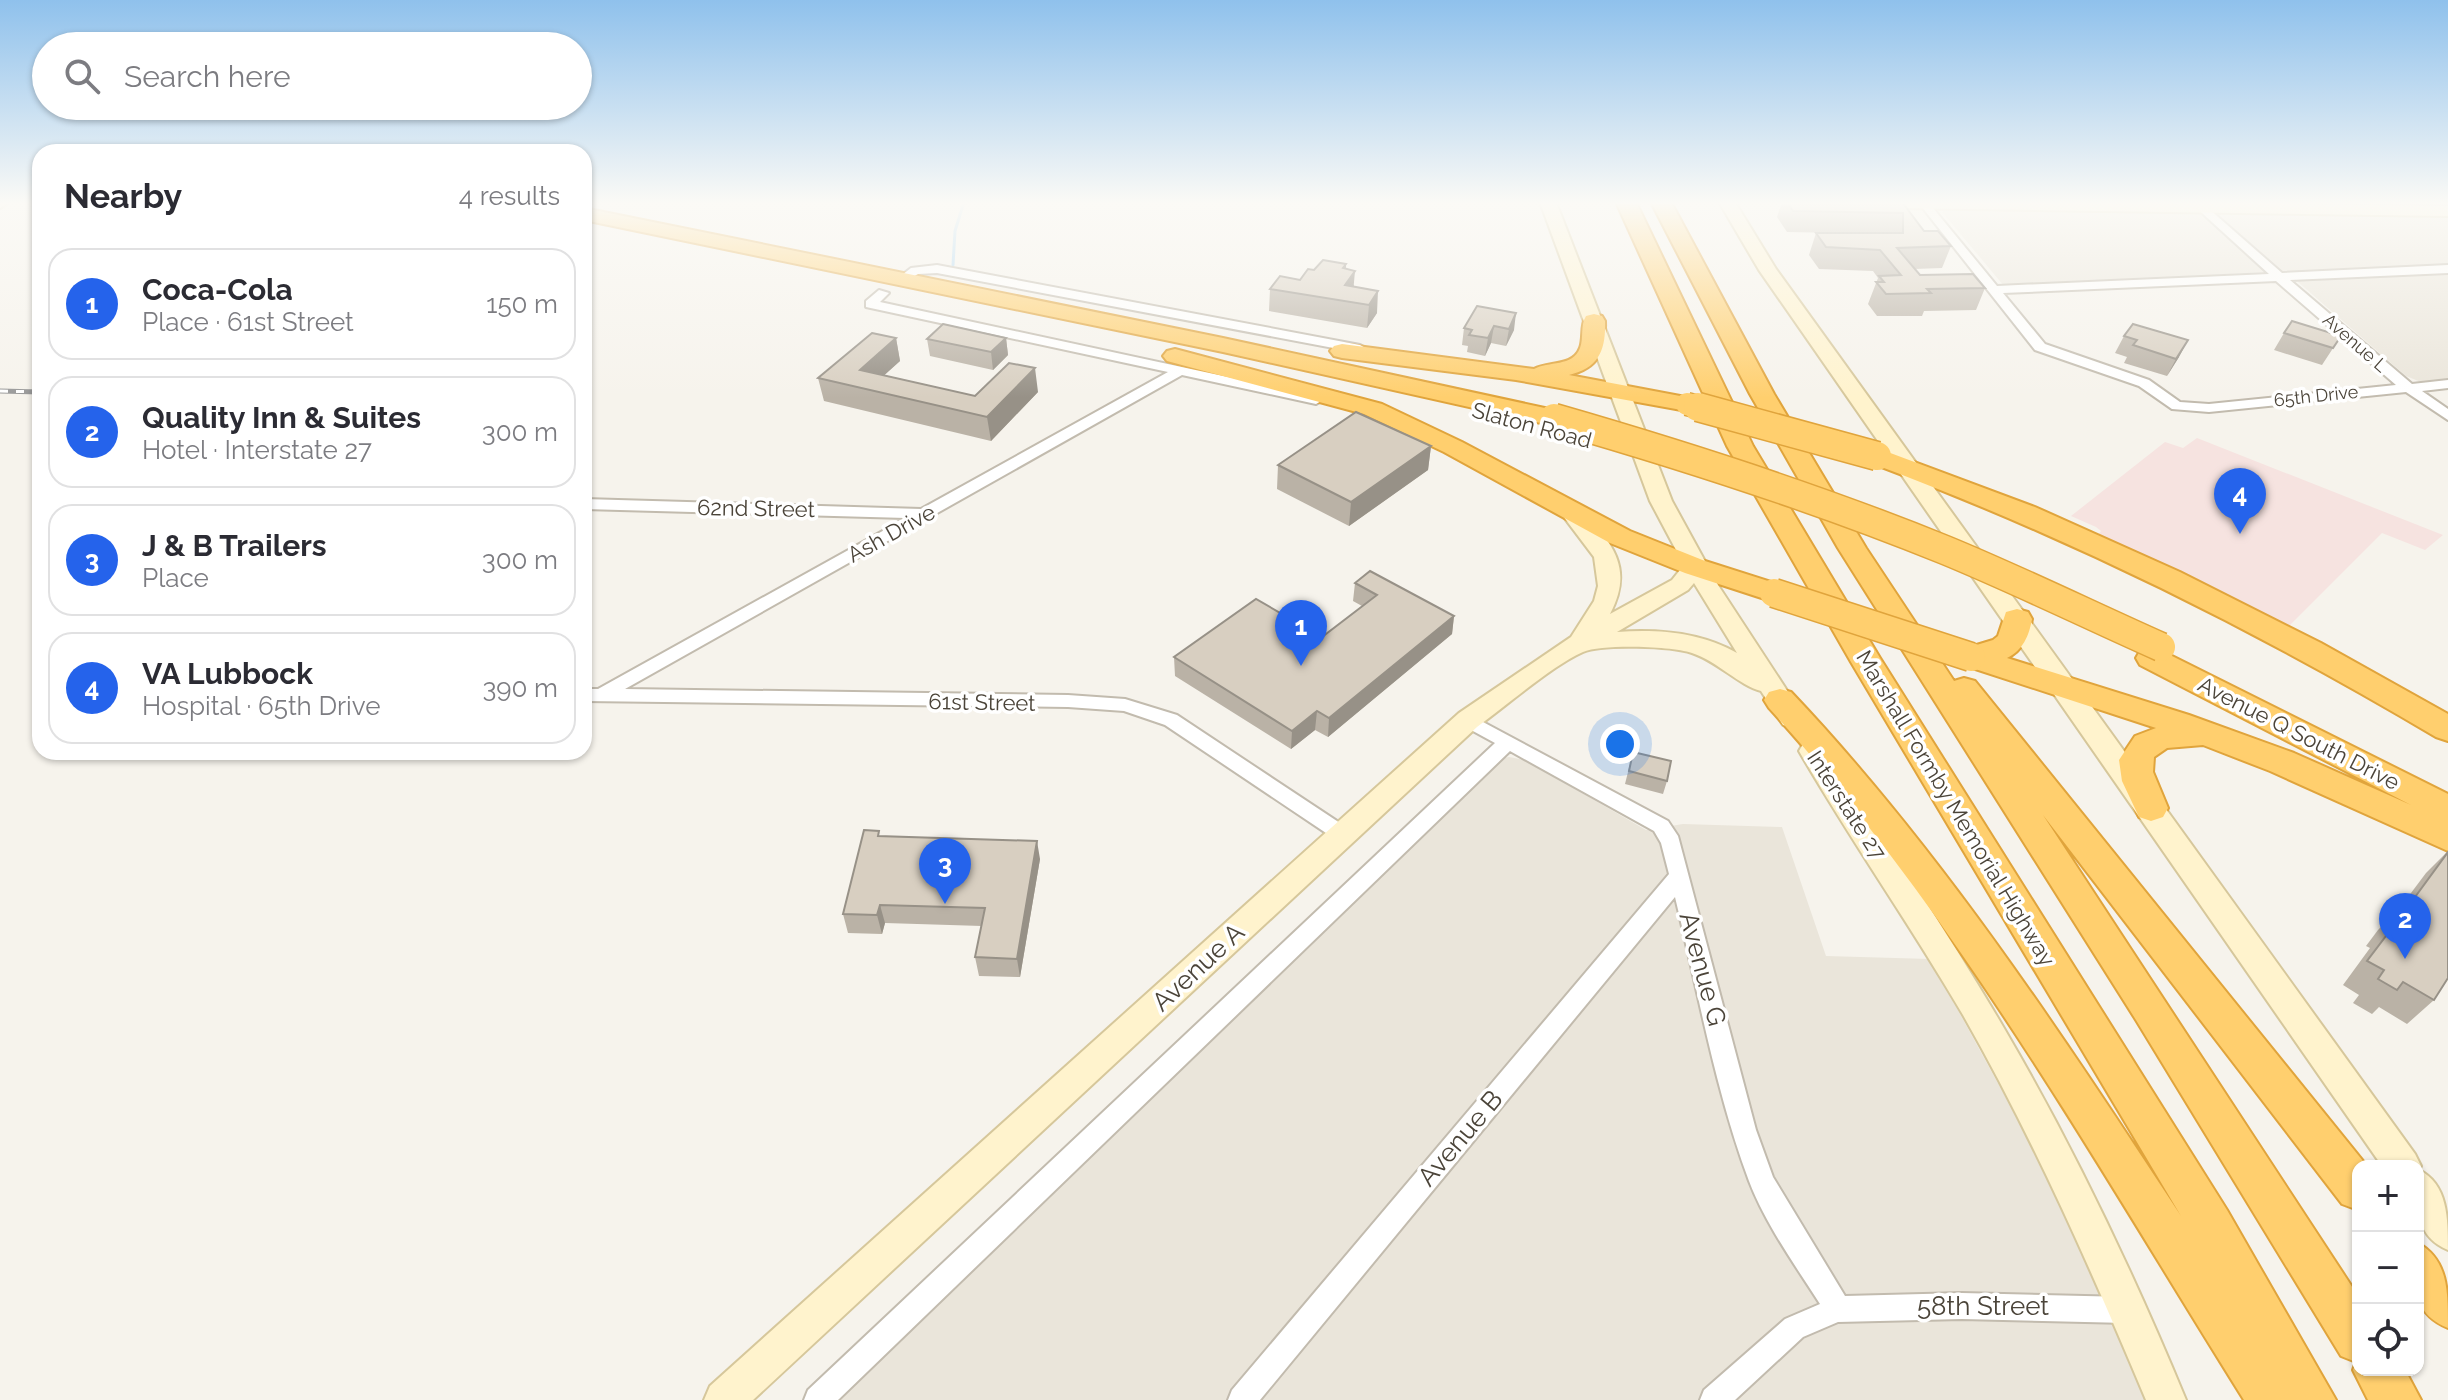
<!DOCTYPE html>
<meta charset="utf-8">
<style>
body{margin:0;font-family:Raleway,sans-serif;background:#f2f2f3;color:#2b2b33}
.controls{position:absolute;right:24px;bottom:24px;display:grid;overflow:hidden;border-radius:16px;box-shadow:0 2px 6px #0004}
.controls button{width:72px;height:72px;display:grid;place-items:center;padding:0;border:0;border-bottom:2px solid #e1e1e2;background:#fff;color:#2b2b33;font:40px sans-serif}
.you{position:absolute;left:1620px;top:744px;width:28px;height:28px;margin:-20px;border:6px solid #fff;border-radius:50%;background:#1a73e8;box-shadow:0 0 0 12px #1a73e833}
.badge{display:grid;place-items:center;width:52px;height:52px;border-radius:50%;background:#2563eb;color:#fff;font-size:26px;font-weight:700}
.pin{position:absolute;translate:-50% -66px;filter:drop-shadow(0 2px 4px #0008)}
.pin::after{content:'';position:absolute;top:42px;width:28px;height:24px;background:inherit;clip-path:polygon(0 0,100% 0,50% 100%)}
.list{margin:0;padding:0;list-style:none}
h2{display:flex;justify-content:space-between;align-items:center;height:104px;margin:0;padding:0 32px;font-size:34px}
h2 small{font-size:26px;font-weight:400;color:#7c7c81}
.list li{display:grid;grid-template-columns:52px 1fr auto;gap:24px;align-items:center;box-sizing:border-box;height:112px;margin:0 16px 16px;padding:0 16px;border:2px solid #e1e1e2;border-radius:24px}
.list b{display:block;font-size:30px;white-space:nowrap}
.list p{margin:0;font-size:26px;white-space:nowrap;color:#7c7c81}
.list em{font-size:26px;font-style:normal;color:#7c7c81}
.icon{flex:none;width:44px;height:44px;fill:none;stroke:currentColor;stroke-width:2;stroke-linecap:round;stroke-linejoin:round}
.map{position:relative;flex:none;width:2448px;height:1400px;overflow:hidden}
.search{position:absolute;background:#fff;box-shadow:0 2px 6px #0004;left:32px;top:32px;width:560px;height:88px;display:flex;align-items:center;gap:20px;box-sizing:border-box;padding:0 28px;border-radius:44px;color:#7c7c81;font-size:30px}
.panel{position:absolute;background:#fff;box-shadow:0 2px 6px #0004;left:32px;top:144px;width:560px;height:616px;border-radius:24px}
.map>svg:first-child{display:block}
.residential{fill:#eae5da}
.medical{fill:#f6e3e0}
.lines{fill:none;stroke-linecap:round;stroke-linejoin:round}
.stream{stroke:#a9d4f2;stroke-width:3}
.street-casing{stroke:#c2bbae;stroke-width:4}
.secondary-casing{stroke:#d6c79b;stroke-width:4}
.highway-casing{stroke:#e0a43c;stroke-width:4}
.street{fill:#fff;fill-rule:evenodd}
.secondary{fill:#fff3cd;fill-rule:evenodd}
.highway{fill:#ffcf6e;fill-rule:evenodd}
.rail-casing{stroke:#9a9a9a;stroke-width:5}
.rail{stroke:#fff;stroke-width:3;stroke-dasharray:8;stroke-linecap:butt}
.highway-bridge-far1-casing{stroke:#e0a43c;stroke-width:25;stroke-linecap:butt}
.highway-bridge-casing{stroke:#e0a43c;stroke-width:31;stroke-linecap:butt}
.highway-bridge-far1{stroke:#ffcf6e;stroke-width:22}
.highway-bridge{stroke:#ffcf6e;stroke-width:28}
.wall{fill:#bab2a6}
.shaded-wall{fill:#979187}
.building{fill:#d8cfc1;stroke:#979187;stroke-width:2}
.labels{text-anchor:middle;stroke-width:7;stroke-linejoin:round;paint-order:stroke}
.far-street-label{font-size:18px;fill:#4b4439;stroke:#fff}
.street-label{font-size:22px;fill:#4b4439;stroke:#fff}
.near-street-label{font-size:26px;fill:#4b4439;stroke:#fff}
</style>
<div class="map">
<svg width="2448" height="1400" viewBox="0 0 2448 1400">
<rect width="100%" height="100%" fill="#f6f3ec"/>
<path class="residential" d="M1952,208L2448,215V380L2421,382L2406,376L2298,282L2300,279L2286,271L2004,286L1942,212Z
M1509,757L1525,760L1646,830L1683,824L1782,827L1826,956L1930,959L2042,1164L2147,1400H834L1499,759Z"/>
<path class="medical" d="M2197,438L2443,535L2425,550L2382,533L2288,627L2096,538L2101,531L2096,527L2071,516L2165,442L2183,448Z"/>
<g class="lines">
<path class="stream" d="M953,265L955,231L964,202"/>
<defs>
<path id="street" d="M1918,202H1928L1997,286L2269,274L2190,202H2201L2282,273L2448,265V273L2290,280L2412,384L2448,380V388L2422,391L2448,409V420L2406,392L2209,412L2172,409L2139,386L2035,350ZM2276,281L2396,385L2209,404L2180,402L2149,380L2045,344L2003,293Z
M937,265L1360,345L1367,349L1360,353L937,273L918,274L904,282L898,278L911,268Z
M879,290L889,293L880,302L1316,396L1323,400L1316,404L1182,375L625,689L1068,695L1125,699L1177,715L1349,829L1352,834L1349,839H1335L1165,725L1124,711L1068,707L584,701V689H598L906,518L584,509V499L921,509L1168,372L866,307V301Z
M1468,714L1668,821L1678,836L1756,1130L1773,1177L1845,1296L1962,1293L2127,1297L2136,1301L2140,1310L2136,1319L2127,1323L1962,1319L1838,1322L1803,1337L1735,1400H1700L1704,1390L1785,1319L1820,1304C1795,1265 1766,1225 1749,1181C1715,1090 1698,991 1675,897L1260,1400H1228L1232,1390L1669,874L1661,843L1654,831L1510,751L838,1400H804L808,1390L1495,743L1462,725L1459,720Z"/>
<path id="secondary" d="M0,202H10L0,208Z
M1540,202H1556L1672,501L1718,585L1805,718L1801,725L1792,727L1783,725L1761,691C1740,686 1717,661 1692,653C1670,646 1602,644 1583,652C1553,665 1506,706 1477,727L753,1400H704L710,1386L1459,713L1571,637L1594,601L1598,586L1594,557L1560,512L1563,507H1579C1611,542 1635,567 1610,614L1672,580L1684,565L1650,501ZM1694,583L1737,653C1700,632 1658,629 1617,632L1688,590Z
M1719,202H1735L1776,269L2415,1154L2421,1166L2419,1170C2448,1184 2448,1219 2448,1250C2411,1235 2418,1199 2418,1166H2382L1759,270Z
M1823,202H2137L2448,206V216L1831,207Z
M1813,741L1823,744C1884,839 1948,932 2005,1030C2074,1148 2134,1274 2186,1400H2146C2091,1269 2033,1138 1963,1015C1911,926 1851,841 1799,751L1803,744Z"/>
<path id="highway" d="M1616,202H1636L1753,446L1880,658L2227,1210L2336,1400H2244C2096,1164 1957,915 1769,708L1764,700L1769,692L1780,689L1791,692C1941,850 2062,1035 2181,1216L1851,662L1727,446Z
M1651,202H1671L1774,394L1866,548L1954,681L1964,678L1975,681L2367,1166H2358V1210L2342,1204L2043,815L2358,1296V1370H2405L2421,1400H2368L2353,1370L2356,1362L2341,1356L2136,1020L1838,548L1750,394Z
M584,208L1223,338L1554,410L1563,413L1567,418L1563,423L1554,426L1223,352L584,220Z
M1594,314L1602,316L1605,321C1606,350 1599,368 1569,375L1696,399L1699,404L1696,409L1687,411L1516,380L1342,358L1334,356L1330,351L1334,346L1342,344L1534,369C1548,361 1573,367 1580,348C1584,338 1580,326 1586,316Z
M1175,349L1382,404L1462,442L1630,531L1705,561L1784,586L1789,593L1784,600L1774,602L1685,573L1610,543L1444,452L1364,414L1167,361L1163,356L1167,351Z
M1877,448L2035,507L2180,572L2321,643L2448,714V741L2436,737C2254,629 2067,536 1868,462L1864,456L1868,450Z
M2017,609L2028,612L2032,619C2029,636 2023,650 2007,658L2189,715L2294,753L2411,805L2140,665L2136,658L2140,651L2151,648L2162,651L2448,794V851L2270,771L2203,745L2167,748L2154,757L2153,772L2168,808L2163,817L2151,821L2139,817L2122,781L2119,760L2135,736L2156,728L1960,664L1956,657L1960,650L1993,640L1998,636L2006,612Z
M2418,1243C2448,1260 2448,1290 2448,1328C2407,1311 2418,1281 2418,1243Z"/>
</defs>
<use href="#street" class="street-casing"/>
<use href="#secondary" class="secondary-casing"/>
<use href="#highway" class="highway-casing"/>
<use href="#street" class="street"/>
<use href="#secondary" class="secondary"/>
<use href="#highway" class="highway"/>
<defs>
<path id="rail" d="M0,391L40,392"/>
</defs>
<use href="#rail" class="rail-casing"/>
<use href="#rail" class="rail"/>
<defs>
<path id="highway-bridge-far1" d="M1687,404L1706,409"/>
<path id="highway-bridge" d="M1698,407L1877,456
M1554,418C1686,456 1817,498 1945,550C2018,580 2089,615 2161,647
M1774,593L1971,657"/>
</defs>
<use href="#highway-bridge-far1" class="highway-bridge-far1-casing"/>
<use href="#highway-bridge" class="highway-bridge-casing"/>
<use href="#highway-bridge-far1" class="highway-bridge-far1"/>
<use href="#highway-bridge" class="highway-bridge"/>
</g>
<path class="wall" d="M1782,202H1902L1924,231L1951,246L1942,268L1914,269L1920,275L1985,288L1976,310L1924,311L1922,316H1877L1868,304L1878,278L1873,271L1819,269L1809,255L1816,233H1841L1787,232L1777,217Z
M1346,264V269L1354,286L1377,313L1367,328L1269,311L1270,289L1300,280L1314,270Z
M1477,306L1514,330L1506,346L1491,343L1485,356L1467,352L1468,346L1462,345L1464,328Z
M2133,324L2179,357L2167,376L2124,363L2127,357L2115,353L2124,336Z
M2284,333L2341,336L2322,365L2274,350Z
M896,338L900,361L884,375L975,396L1038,392L991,441L824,401L818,378Z
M1006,338L1008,355L993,370L930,356L927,339Z
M1431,446L1428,470L1349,526L1277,489L1278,465Z
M1355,583L1454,616L1452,634L1328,737L1315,730L1291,749L1175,676L1174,657L1322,637L1362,606L1353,601Z
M1633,752L1667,781L1663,794L1625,784Z
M881,836L1040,859L1020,977L979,976L975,957L982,926L885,923L882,934L848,933L843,914Z
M2448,851L2434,1000L2407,1024L2379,1007L2372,1014L2353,1003L2359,995L2343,985L2370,948L2366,946L2378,930L2402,905L2426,873Z"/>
<path class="shaded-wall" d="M1346,264L1345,284L1355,271L1353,293L1344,301L1343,268Z
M1378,291L1377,313L1367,328L1369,305Z
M1516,313L1514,330L1506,346L1509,329Z
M1494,326L1491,343L1485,356L1488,338Z
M896,338L900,361L868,390L860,370Z
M1006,338L1008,355L993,370L991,352Z
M2188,340L2179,357L2167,376L2176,359Z
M1035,368L1038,392L991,441L987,417Z
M1431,446L1428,470L1349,526L1351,502Z
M1454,616L1452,634L1328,737L1329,718Z
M1317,711L1315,730L1291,749L1292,731Z
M1037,841L1040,859L1020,977L1017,959Z
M880,905L885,923L882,934L877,915Z"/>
<path class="building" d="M1787,202H1902L1924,231H1938L1951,246L1897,248L1920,275L1973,274L1985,288L1927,289L1931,293L1886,294L1876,282H1884L1879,276L1901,275L1880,250L1826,247L1816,233H1903V213L1793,211Z
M1323,260L1346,264L1343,268L1355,271L1345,285L1378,291L1369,305L1270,289L1280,276L1300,280L1308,269L1314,270Z
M1477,306L1516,313L1509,329L1494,326L1488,338L1469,335L1472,330L1464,328Z
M2292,321L2341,336L2333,348L2284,333Z
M943,324L1006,338L991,352L927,339Z
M2133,324L2188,340L2176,359L2133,345L2137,340L2124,336Z
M872,333L896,338L860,370L975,396L1009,363L1035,368L987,417L818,378Z
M1356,412L1431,446L1351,502L1278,465Z
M1370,571L1454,616L1329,718L1317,711L1292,731L1174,657L1256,599L1322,637L1377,595L1355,583Z
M1633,752L1671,761L1667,781L1629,771Z
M864,830L879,831L878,836L1037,841L1017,959L975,957L985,908L880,905L877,915L843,914Z
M2448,852V978L2434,1000L2403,982L2397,990L2378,979L2384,970L2367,961L2395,924L2390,921L2402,905L2407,908Z"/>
<linearGradient id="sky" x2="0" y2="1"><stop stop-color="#8fc1ec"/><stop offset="0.51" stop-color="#fbfaf6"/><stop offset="1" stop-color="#fbfaf6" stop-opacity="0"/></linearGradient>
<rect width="2448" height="398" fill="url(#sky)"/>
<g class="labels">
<g class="far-street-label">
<text transform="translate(2355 343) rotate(41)" y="6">Avenue L</text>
<text transform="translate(2316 396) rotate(-6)" y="6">65th Drive</text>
</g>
<g class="street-label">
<text transform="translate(1532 425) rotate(15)" y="8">Slaton Road</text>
<text transform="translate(756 508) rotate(1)" y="8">62nd Street</text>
<text transform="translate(891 533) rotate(-29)" y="8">Ash Drive</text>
<text transform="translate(982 702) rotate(1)" y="8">61st Street</text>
<text transform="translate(2299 733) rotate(27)" y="8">Avenue Q South Drive</text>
<text transform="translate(1847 805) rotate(57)" y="8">Interstate 27</text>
<text transform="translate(1956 808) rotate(59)" y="8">Marshall Formby Memorial Highway</text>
</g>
<g class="near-street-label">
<text transform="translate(1198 967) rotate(-43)" y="9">Avenue A</text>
<text transform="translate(1703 969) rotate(75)" y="9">Avenue G</text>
<text transform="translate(1460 1138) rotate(-50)" y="9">Avenue B</text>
<text x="1983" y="1315">58th Street</text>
</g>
</g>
</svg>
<div class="controls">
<button>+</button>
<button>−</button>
<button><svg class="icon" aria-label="locate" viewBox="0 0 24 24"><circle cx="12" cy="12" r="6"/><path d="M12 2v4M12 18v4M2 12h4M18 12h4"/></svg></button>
</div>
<div class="you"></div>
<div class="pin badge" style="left:1301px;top:666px">1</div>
<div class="pin badge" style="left:2405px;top:959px">2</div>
<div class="pin badge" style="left:945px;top:904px">3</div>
<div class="pin badge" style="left:2240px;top:534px">4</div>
<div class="search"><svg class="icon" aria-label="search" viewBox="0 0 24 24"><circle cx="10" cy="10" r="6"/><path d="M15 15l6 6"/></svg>Search here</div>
<section class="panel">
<h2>Nearby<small>4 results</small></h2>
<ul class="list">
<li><span class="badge">1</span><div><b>Coca-Cola</b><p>Place · 61st Street</p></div><em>150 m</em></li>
<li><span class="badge">2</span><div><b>Quality Inn &amp; Suites</b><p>Hotel · Interstate 27</p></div><em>300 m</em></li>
<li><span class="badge">3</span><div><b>J &amp; B Trailers</b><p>Place</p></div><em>300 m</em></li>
<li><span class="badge">4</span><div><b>VA Lubbock</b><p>Hospital · 65th Drive</p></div><em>390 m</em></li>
</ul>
</section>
</div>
